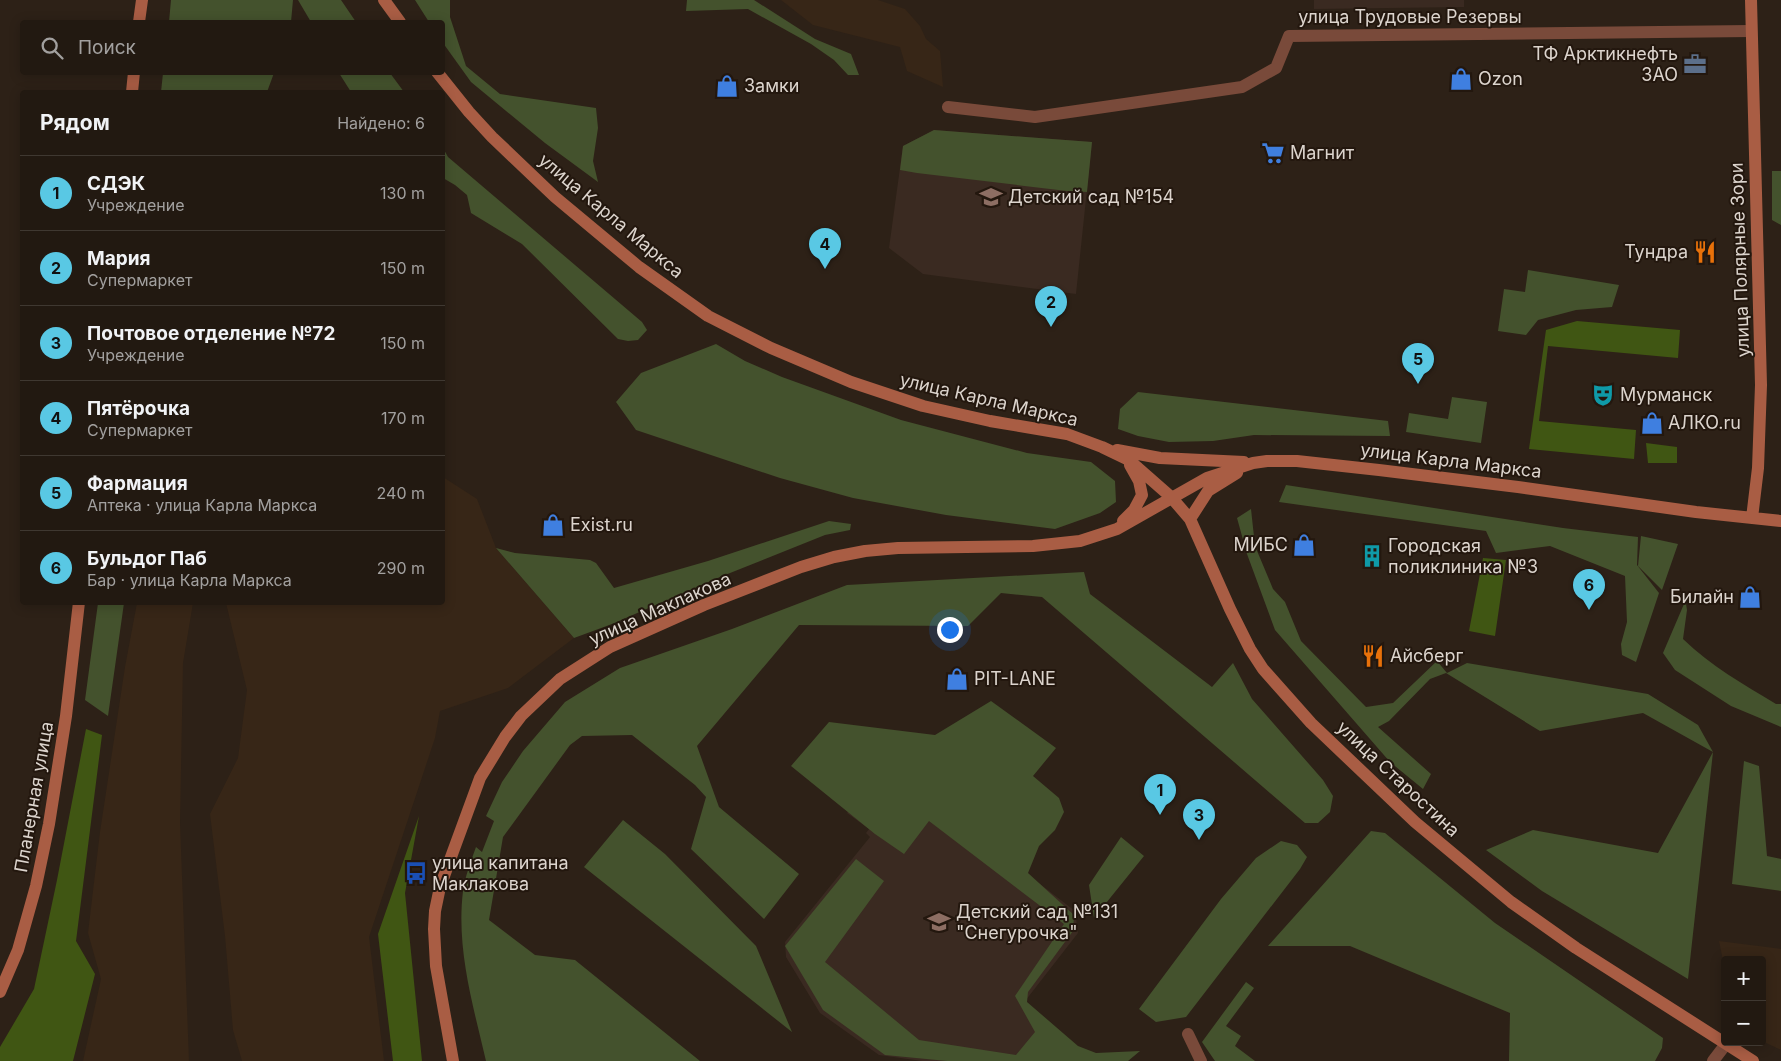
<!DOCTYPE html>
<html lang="ru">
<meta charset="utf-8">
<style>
body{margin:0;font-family:Inter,sans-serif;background:#2a221a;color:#f1f3f6}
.controls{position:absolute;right:15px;bottom:15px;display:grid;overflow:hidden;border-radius:5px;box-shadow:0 2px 12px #0003}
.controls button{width:45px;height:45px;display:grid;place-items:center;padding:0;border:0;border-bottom:1px solid #3f3831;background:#221911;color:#f1f3f6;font:25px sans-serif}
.you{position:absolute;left:949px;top:629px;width:18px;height:18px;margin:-12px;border:4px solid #fff;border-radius:50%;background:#1a73e8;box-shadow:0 0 0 8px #1a73e833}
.badge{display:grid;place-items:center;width:32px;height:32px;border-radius:50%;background:#59c8e4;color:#111;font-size:16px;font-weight:700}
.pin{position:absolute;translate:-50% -41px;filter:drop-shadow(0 1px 2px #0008)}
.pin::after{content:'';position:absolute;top:26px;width:18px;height:15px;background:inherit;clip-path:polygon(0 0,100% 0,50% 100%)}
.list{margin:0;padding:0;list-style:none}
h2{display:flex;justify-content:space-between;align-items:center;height:65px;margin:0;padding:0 20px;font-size:21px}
h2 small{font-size:16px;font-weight:400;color:#a2a09f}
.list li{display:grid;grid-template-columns:32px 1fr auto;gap:15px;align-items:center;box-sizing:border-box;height:75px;padding:0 20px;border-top:1px solid #3f3831}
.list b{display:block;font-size:19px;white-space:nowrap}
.list p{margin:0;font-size:16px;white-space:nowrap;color:#a2a09f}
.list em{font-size:16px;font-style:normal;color:#a2a09f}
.icon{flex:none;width:28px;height:28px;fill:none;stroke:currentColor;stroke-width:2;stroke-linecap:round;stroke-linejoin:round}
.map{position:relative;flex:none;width:1781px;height:1061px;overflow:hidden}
.search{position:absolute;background:#221911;box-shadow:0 2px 12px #0003;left:20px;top:20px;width:425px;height:55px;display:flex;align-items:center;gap:12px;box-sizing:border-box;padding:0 18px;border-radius:5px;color:#a2a09f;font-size:19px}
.panel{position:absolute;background:#221911;box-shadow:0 2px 12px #0003;left:20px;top:90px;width:425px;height:515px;border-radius:5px}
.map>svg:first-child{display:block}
.built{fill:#372617}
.education{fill:#3a2a21}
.green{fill:#44522d}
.forest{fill:#405613}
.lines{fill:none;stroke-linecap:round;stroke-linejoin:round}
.street{stroke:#794a3a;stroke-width:12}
.secondary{stroke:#a95d44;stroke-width:12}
.labels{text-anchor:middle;stroke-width:4;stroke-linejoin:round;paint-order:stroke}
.street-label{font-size:18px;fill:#dcd4cd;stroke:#23170e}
.poi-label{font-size:18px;fill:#dcd4cd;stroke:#23170e;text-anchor:start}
</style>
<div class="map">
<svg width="1781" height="1061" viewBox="0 0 1781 1061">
<rect width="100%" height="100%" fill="#2d2117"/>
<path class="built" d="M781,0H878L905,9L920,26L926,39L940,51L943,87L907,71L900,47L813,25Z
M443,477L477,499L496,548L574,638L508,688L440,711L435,738L369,937L384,1061H242L233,1030L225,936L210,814L238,758L247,690L226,603L442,602Z
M137,603H193L183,663L180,823L189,1061H83L101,979L88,933L100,832L125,667Z
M1719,941L1781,949V1050L1762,1041V960H1725V970Z"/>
<path class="education" d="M1314,0H1464V7L1314,9Z
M934,130L1092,142L1076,294L923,274L889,248L903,146Z
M886,765L1075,911L1078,933L1022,1005L1048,1026L1018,1061H922L879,1055L820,1013L786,957L785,942L870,837L866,833L869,829L847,813Z"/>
<path class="green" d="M171,0H293L291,22H169Z
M298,0H341L356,22H311Z
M415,0H450V17L466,66L500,94L596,108L598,128L593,161L598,182L545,143L471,82L443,43L442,22H429Z
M687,0H754L815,39L851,54L859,75H848L834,60L811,44L748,9L686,11Z
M163,73V72L274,73L267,92H161Z
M339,73H390L404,92H351Z
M934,130L1092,142L1087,192L1067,191L917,173L900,170L903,146Z
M443,148L448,157L642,322L647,330L638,340L628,341L618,339L522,244L471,213L467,195L455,185L443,178Z
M1772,171H1781V225L1772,220Z
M1528,270L1619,285L1612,307L1576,310L1538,320L1526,335L1498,331L1504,289L1525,292Z
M716,344L745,361L782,377L901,420L1027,453L1091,462L1115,481L1116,502L1100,513L1055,529L946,515L853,498L780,478L636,430L616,402L641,373Z
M1138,392L1388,421L1390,436L1254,435L1213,441L1169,442L1138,436L1118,429L1120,409Z
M1452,397L1487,402L1481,443L1406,432L1409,413L1448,419Z
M1286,485L1563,528L1638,537L1637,565L1659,593L1636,662L1622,655L1621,644L1627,622L1625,576L1550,546L1496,553L1486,531L1279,502Z
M1251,509L1255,546L1273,589L1285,602L1301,641L1366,707L1393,703L1437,661L1447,673L1467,663L1648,694L1698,725L1713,752L1688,979L1542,891L1486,850L1533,830L1658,853L1713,752L1643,713L1540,731L1446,673L1430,679L1389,721L1378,727L1431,774L1423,789L1390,762L1275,630L1247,554L1237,518Z
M829,521L851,524L850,530L825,535L720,577L612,624L574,638L496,548L515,553L590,560L596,563L614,588L708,561Z
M1641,536L1678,544L1662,590L1638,566Z
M1084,572L1090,594L1212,687L1233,663L1252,699L1323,780L1333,796L1330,812L1318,823H1305L1042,597L1001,593L968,626L799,625L697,746L719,807L799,874L764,919L691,849L706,797L695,785L632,735L582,736L570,745L503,837L489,920L535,955L575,960L700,1061H486C473,1005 456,949 463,891C465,877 471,861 476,847L482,852L494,821L486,816L502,782L523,751L565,702L620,668L732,629L847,585Z
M98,603H124L108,716L85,700Z
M1684,604H1686L1687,610L1683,639C1711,666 1743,684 1776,704H1781V727L1731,706L1675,670L1663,653Z
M991,701L1056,748L1033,776L1059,798L1064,812L1055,830L1039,846L1028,873L1074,915L1073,931L1028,992L1027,1002L1078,1046L1096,1053L1140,1051L1128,1061H947L885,1055L823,1010L785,946L856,859L884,881L825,962L919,1040L1016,1055L1035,1032L1015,996L1064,924L929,821L904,854L875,834L791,766L829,722L935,735Z
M1744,761L1759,766L1767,856L1781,859V891L1732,884Z
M623,820L665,854L756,946L792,1032L584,867Z
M1371,831L1385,833L1495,923L1663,1038L1662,1048L1655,1061H1509L1510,1013L1350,946H1268Z
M1121,837L1144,856L1094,918L1089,885Z
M1281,841L1297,845L1307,857L1300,869L1186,1017L1156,1022L1139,1009L1221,899L1256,858Z
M1246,982L1254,988L1226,1026L1241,1036L1235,1046L1255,1061H1215L1202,1042Z"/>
<path class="forest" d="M1577,321L1680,330L1678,358L1548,346L1539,421L1636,430L1634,459L1529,449L1546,330Z
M1646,443L1677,447V463H1648Z
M1483,558L1506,560L1495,636L1469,631Z
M86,729L102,735L76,941L95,974L73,1061H0V1047L34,989L57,880Z
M419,816L405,893L422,1061H393L378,934Z"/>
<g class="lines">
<path class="street" d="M948,107L1035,117L1242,87L1276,68L1289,36L1751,31
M1188,1034L1201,1061
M1713,1061L1726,1044"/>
<path class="secondary" d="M384,0L400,22
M1751,0L1761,385L1758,468L1752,518
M139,22L142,0
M437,72L469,112L492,137L555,197L639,267L708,316L771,348L851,382L923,406L990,421L1067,434L1102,447L1127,459L1138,468L1171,497L1190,519L1230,609L1250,649L1263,669L1311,723L1415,822L1511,902L1576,948L1753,1061
M132,92L134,72
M1117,450L1160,458L1244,462
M1190,519L1208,491L1237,473
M1123,521L1134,510L1142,495L1139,481L1130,465
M0,992L18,950L36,886L49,824L66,716L79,602
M453,1061L436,966L434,929L435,911L440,887L480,778L505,737L521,716L560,679L610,647L704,605L801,567L834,557L865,551L898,548L1033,546L1080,541L1117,529L1207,478L1253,463L1267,461H1297L1379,470L1518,487L1696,512L1781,521"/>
</g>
<defs>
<symbol id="office-bare" viewBox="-9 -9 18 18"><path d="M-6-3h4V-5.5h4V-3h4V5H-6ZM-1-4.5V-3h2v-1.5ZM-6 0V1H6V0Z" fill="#5c6f8a" stroke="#23170e" stroke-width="2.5" paint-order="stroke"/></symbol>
<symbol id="shop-bare" viewBox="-9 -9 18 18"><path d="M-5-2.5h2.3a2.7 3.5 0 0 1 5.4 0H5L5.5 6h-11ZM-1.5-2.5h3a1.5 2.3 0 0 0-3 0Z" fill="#3f7fe0" stroke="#23170e" stroke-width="2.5" paint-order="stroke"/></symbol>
<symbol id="supermarket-bare" viewBox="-9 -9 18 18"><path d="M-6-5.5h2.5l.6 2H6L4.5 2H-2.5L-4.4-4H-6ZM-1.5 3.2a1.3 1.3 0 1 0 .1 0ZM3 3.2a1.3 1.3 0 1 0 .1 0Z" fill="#3f7fe0" stroke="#23170e" stroke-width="2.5" paint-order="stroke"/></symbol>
<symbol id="school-bare" viewBox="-9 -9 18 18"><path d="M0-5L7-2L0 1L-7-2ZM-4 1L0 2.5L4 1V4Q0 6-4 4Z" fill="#8d6e63" stroke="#23170e" stroke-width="2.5" paint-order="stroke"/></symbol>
<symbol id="restaurant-bare" viewBox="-9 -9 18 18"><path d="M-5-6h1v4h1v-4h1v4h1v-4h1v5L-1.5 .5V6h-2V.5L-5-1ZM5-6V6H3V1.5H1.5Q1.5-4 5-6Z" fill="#e8710a" stroke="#23170e" stroke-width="2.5" paint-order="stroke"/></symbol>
<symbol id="theatre-bare" viewBox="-9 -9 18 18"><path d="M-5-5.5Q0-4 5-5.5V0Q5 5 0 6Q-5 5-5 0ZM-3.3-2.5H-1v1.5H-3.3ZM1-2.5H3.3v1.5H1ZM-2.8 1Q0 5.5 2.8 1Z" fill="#0f9aa8" stroke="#23170e" stroke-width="2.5" paint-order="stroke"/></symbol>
<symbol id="building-bare" viewBox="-9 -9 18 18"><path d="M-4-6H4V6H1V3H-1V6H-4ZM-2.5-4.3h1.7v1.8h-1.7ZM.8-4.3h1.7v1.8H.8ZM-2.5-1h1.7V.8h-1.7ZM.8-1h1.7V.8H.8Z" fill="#0f9aa8" stroke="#23170e" stroke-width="2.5" paint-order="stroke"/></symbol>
<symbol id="bus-bare" viewBox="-9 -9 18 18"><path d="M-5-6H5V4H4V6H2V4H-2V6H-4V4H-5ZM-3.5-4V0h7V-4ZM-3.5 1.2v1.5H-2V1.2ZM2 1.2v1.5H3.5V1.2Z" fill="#1a4fb4" stroke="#23170e" stroke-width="2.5" paint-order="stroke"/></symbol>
</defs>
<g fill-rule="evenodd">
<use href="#office-bare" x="1679" y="48" width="32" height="32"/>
<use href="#shop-bare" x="1445" y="63" width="32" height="32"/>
<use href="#shop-bare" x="711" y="70" width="32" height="32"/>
<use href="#supermarket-bare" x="1257" y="137" width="32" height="32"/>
<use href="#school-bare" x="975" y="181" width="32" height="32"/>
<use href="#restaurant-bare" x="1689" y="236" width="32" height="32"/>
<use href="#theatre-bare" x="1587" y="379" width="32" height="32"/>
<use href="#shop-bare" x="1636" y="407" width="32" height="32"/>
<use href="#shop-bare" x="537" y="509" width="32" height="32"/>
<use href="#shop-bare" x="1288" y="529" width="32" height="32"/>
<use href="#building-bare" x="1356" y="540" width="32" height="32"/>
<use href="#shop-bare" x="1734" y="581" width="32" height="32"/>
<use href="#restaurant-bare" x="1357" y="640" width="32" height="32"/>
<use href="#shop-bare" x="941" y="663" width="32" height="32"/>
<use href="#bus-bare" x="400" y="857" width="32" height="32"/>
<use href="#school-bare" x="923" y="906" width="32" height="32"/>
</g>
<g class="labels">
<g class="street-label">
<text x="1410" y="23">улица Трудовые Резервы</text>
<text transform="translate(611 216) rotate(40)" y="6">улица Карла Маркса</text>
<text transform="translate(1740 260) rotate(-92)" y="6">улица Полярные Зори</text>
<text transform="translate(989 400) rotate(13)" y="6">улица Карла Маркса</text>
<text transform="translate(1451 461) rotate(7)" y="6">улица Карла Маркса</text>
<text transform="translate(660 609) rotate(-24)" y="6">улица Маклакова</text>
<text transform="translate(1398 779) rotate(43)" y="6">улица Старостина</text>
<text transform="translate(34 797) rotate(-80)" y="6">Планерная улица</text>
</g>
<g class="poi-label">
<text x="1678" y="60" text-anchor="end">ТФ Арктикнефть<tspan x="1678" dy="21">ЗАО</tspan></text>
<text x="1478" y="85">Ozon</text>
<text x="744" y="92">Замки</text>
<text x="1290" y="159">Магнит</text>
<text x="1008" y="203">Детский сад №154</text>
<text x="1688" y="258" text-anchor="end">Тундра</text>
<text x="1620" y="401">Мурманск</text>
<text x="1668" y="429">АЛКО.ru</text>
<text x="570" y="531">Exist.ru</text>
<text x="1288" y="551" text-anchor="end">МИБС</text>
<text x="1388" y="552">Городская<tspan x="1388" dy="21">поликлиника №3</tspan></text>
<text x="1734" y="603" text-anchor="end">Билайн</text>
<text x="1390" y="662">Айсберг</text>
<text x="974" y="685">PIT-LANE</text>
<text x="432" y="869">улица капитана<tspan x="432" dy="21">Маклакова</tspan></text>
<text x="956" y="918">Детский сад №131<tspan x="956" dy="21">"Снегурочка"</tspan></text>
</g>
</g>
</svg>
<div class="controls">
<button>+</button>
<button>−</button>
</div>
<div class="you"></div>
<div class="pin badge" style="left:1160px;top:815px">1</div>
<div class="pin badge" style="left:1051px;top:327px">2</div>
<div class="pin badge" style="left:1199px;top:840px">3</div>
<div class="pin badge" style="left:825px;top:269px">4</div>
<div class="pin badge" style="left:1418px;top:384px">5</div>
<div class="pin badge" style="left:1589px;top:610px">6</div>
<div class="search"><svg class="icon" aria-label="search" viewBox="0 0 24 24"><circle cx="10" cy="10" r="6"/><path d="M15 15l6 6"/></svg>Поиск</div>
<section class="panel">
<h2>Рядом<small>Найдено: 6</small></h2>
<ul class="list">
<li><span class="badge">1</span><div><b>СДЭК</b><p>Учреждение</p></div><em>130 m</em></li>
<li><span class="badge">2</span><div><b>Мария</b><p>Супермаркет</p></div><em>150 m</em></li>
<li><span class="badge">3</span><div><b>Почтовое отделение №72</b><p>Учреждение</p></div><em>150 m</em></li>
<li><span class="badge">4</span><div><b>Пятёрочка</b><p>Супермаркет</p></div><em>170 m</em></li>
<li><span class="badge">5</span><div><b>Фармация</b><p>Аптека · улица Карла Маркса</p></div><em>240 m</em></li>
<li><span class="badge">6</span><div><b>Бульдог Паб</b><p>Бар · улица Карла Маркса</p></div><em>290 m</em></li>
</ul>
</section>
</div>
